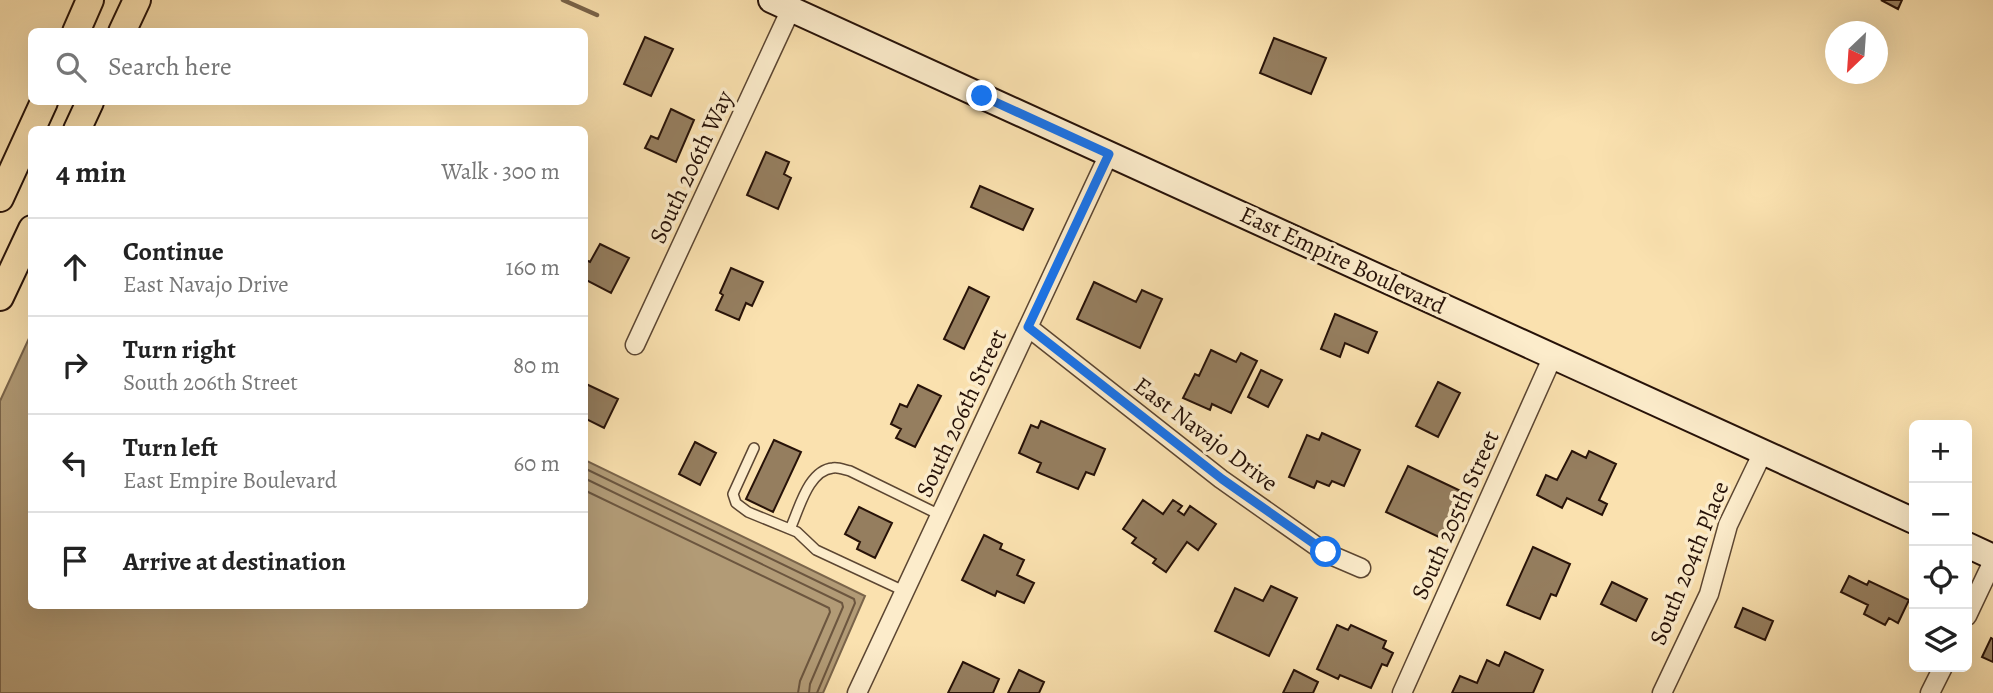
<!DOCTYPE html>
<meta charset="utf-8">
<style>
body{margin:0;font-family:Alegreya,serif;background:#f6f6f6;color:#222}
.controls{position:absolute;right:21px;bottom:21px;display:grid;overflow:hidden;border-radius:10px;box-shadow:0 7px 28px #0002}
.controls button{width:63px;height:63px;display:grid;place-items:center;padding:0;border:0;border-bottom:2px solid #e0e0e0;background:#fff;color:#222;font:35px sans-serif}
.compass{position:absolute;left:1825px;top:21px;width:63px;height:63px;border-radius:50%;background:#fff;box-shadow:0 7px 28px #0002;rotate:205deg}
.stop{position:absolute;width:21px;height:21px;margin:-16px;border:5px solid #1a73e8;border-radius:50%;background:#fff}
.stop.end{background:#1a73e8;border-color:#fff;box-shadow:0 2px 7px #0008}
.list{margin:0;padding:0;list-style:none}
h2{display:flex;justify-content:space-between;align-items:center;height:91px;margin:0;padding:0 28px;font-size:30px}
h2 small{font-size:23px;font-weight:400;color:#767676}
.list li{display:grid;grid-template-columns:46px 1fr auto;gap:21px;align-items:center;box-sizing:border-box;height:98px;padding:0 28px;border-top:2px solid #e0e0e0}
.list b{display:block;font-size:26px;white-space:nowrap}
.list p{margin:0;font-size:23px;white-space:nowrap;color:#767676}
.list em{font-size:23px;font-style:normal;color:#767676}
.icon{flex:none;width:38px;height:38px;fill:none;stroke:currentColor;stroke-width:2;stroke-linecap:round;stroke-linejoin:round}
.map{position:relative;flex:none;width:1993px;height:693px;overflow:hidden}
.search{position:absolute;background:#fff;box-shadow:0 7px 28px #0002;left:28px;top:28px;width:560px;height:77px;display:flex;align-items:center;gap:18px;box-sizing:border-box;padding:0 24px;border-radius:10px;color:#767676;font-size:26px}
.panel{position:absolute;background:#fff;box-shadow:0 7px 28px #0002;left:28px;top:126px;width:560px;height:483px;border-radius:10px}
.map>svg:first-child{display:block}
.water{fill:#b29b76;stroke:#7a644a;stroke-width:2}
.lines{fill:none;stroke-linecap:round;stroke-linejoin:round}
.shore{stroke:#6c563f;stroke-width:2}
.stream{stroke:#7a644a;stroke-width:4.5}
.building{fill:#957e5f;stroke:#271208;stroke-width:2}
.service-casing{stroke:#5c4632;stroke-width:12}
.minor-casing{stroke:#5c4632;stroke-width:21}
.secondary-casing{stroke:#271208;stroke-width:28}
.primary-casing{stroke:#271208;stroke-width:30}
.service{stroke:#fceccb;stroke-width:9}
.minor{stroke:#fceccb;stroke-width:18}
.secondary{stroke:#fceccb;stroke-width:24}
.primary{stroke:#fae1af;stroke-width:26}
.route{stroke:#1a73e8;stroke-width:9}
.labels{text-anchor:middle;stroke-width:7;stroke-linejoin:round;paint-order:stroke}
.street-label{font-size:24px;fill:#271208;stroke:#fceccb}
</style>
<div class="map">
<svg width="1993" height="693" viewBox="0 0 1993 693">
<rect width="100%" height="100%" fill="#fae1af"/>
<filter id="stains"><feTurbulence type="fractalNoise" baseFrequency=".00286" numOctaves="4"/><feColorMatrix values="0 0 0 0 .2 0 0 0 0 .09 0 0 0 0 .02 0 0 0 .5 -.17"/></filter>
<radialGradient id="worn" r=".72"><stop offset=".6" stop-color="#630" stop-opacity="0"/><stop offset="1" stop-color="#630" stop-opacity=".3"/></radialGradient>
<path class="water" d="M31,334L32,606H584L585,460L865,596L823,693H0V401Z"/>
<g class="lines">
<path class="shore" d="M584,468L854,599L855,603L817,693
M584,478L842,603L843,607L810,684L809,693
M584,490L829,608L830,612L800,681L798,693"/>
<path class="stream" d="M563,0L597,15"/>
</g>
<path class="building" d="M1881,0H1902L1898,9Z
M645,37L673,49L651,96L624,84Z
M1274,38L1326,58L1311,94L1260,73Z
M671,109L694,120L676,162L645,148L651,136L658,139Z
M766,152L789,162L784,174L791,178L778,209L747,195Z
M980,186L1033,209L1023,230L971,207Z
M600,244L629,258L611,293L584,279V259L590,262Z
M731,268L763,282L752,306L746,303L739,320L716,310L723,295L720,293Z
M1094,282L1136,302L1142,290L1162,299L1140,348L1077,319Z
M969,287L989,297L964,349L944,339Z
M1335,314L1377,332L1368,353L1345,343L1340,357L1321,349Z
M1211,350L1236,362L1241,353L1257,361L1231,413L1212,404L1210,410L1183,398L1195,374L1199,376Z
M1261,370L1282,380L1268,407L1248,397Z
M1438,382L1460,393L1438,437L1416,426Z
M584,383L618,399L604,428L584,418Z
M918,385L941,396L915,447L896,438L901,429L891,424L900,404L907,407Z
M1041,421L1105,449L1094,475L1086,472L1078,489L1037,472L1041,463L1019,453L1031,425L1038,428Z
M1322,433L1360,450L1344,486L1332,481L1329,486L1317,481L1314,488L1289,477L1307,435L1319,440Z
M774,440L801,452L773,512L746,499Z
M695,442L716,453L700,485L679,474Z
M1572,451L1586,458L1589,451L1616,464L1599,500L1607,504L1602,515L1567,498L1562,508L1537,495L1546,475L1557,480Z
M1408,466L1465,493L1443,539L1386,512Z
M1143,500L1163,514L1173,500L1182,506L1178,511L1184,515L1190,506L1216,524L1198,550L1187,542L1166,572L1153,563L1156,559L1132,543L1136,538L1123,529Z
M859,507L892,523L875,558L857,549L860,542L845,534Z
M984,535L1002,544L1000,549L1024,560L1017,575L1034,583L1024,603L997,591L995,596L962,580Z
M1533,547L1570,564L1556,596L1551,594L1540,619L1507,605Z
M1849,576L1867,585L1869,581L1909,600L1898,623L1889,618L1885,625L1864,614L1868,605L1841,592Z
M1612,582L1647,599L1636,621L1601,604Z
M1271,586L1297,598L1269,656L1215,631L1235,588L1263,601Z
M1743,608L1773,621L1765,640L1735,627Z
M1337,625L1348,630L1351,625L1386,641L1383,648L1393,653L1387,666L1382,664L1371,688L1340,675L1338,679L1317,669Z
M1991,638L1993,639V662L1982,657Z
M1505,652L1543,670L1533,693H1452L1460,676L1477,683L1487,660L1499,666Z
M963,662L999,679L993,693H948Z
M1019,670L1044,682L1039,693H1008Z
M1294,670L1318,682L1313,693H1283Z"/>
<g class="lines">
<defs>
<path id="service" d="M754,448L733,494L736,503L748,512L797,532L816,550L904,591
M790,529C799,510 808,470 833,468C838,467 845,470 850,471L940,515"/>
<path id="minor" d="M1028,327L1221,479L1326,553L1361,568
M635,345L791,9
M1967,616L1993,561
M857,693L1109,154
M1402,693L1553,356
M1662,693L1709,594L1728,525L1763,452
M1930,693L1943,667"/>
<path id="secondary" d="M771,0L1914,521
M1967,545L1993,557"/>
<path id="primary" d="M76,32L90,0
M122,32L137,0
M77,130L90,102
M0,198L44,102
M0,297L32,229"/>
</defs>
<use href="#service" class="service-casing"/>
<use href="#minor" class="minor-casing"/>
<use href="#secondary" class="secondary-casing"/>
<use href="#primary" class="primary-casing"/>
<use href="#service" class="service"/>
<use href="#minor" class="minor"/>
<use href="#secondary" class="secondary"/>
<use href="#primary" class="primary"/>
</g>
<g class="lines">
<path class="route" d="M982,96L1109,154L1028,327L1222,479L1326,552"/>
</g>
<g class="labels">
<g class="street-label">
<text transform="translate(691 167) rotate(-65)" y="8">South 206th Way</text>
<text transform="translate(1343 260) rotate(25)" y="8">East Empire Boulevard</text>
<text transform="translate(961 413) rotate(-65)" y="8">South 206th Street</text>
<text transform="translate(1206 434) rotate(37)" y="8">East Navajo Drive</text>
<text transform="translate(1455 515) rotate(-66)" y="8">South 205th Street</text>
<text transform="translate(1689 563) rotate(-68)" y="8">South 204th Place</text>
</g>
</g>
<rect width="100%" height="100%" filter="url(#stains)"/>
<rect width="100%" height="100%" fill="url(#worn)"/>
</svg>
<div class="controls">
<button>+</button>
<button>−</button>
<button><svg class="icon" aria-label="locate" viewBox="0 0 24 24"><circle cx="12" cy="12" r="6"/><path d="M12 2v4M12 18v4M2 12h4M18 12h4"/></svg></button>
<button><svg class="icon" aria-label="layers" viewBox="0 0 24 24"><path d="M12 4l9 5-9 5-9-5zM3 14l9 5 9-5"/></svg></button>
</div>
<svg class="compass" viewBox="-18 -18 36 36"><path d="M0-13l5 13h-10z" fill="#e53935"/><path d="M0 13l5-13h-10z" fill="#767676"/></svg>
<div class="stop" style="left:1326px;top:552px"></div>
<div class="stop end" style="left:982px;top:96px"></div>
<div class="search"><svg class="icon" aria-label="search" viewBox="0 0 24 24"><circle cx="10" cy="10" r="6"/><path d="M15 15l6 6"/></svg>Search here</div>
<section class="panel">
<h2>4 min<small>Walk · 300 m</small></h2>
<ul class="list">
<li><svg class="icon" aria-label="ahead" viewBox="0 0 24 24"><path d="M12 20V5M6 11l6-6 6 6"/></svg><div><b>Continue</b><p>East Navajo Drive</p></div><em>160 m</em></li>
<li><svg class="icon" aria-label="right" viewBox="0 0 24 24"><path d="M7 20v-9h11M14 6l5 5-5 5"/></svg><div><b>Turn right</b><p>South 206th Street</p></div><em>80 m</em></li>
<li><svg class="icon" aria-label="left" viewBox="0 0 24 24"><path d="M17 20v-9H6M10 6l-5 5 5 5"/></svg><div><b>Turn left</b><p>East Empire Boulevard</p></div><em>60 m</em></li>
<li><svg class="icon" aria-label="arrive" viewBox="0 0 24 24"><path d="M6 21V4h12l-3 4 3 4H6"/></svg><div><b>Arrive at destination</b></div></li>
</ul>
</section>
</div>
